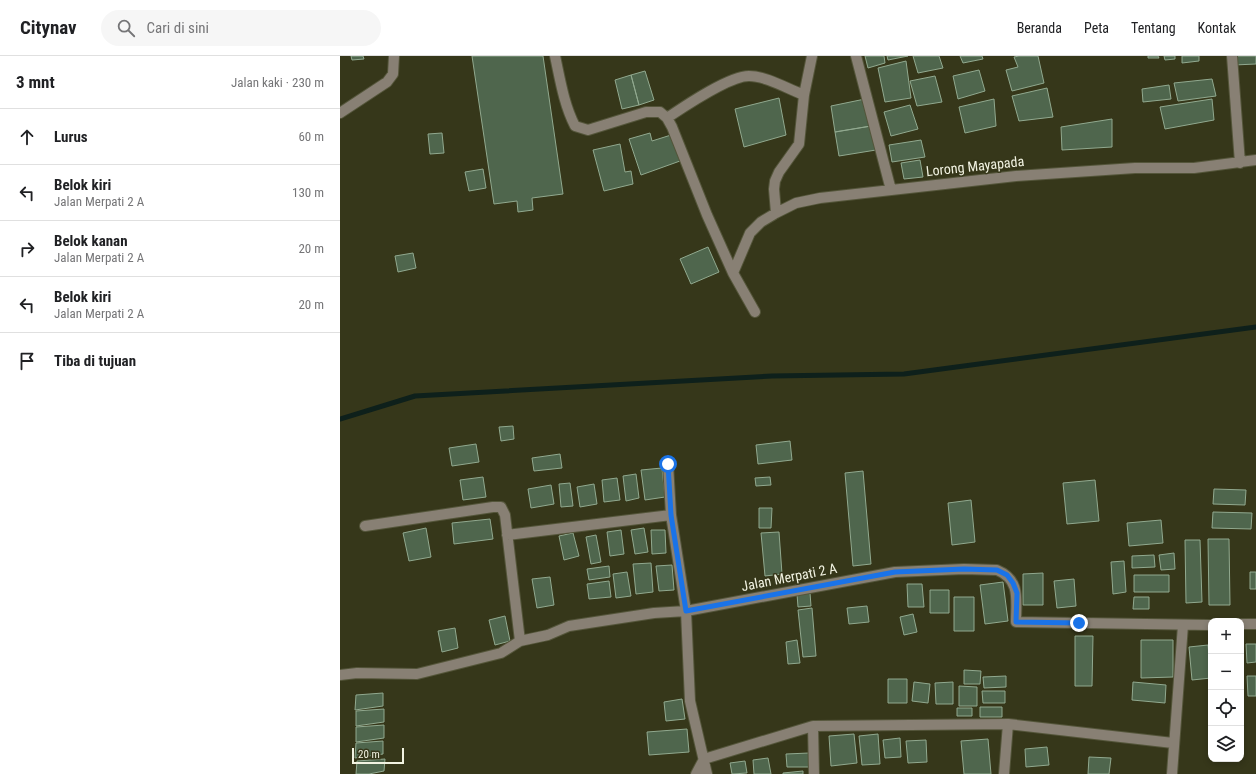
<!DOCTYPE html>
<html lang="id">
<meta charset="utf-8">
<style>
body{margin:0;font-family:"Roboto Condensed",sans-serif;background:#f6f6f6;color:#202124}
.controls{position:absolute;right:12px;bottom:12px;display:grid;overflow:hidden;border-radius:8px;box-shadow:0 2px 6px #0003}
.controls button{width:36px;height:36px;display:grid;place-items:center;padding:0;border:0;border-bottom:1px solid #e0e0e0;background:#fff;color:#202124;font:20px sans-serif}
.scale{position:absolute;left:12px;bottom:10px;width:52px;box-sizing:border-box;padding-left:4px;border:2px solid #f2f3e2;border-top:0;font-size:11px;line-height:14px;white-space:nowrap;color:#f2f3e2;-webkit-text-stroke:3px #36371a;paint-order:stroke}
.stop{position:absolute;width:12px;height:12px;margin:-9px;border:3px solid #1a73e8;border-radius:50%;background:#fff}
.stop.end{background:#1a73e8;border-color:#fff;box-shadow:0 1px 4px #0008}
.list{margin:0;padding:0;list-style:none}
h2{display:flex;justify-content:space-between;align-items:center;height:52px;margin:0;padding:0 16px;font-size:17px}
h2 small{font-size:13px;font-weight:400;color:#757577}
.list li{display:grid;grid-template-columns:26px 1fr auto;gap:12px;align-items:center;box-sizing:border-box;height:56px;padding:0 16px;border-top:1px solid #e0e0e0}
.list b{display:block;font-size:15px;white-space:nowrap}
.list p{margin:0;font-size:13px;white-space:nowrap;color:#757577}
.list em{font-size:13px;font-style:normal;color:#757577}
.icon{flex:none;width:22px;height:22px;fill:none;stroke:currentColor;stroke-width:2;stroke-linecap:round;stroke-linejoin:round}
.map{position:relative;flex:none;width:916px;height:718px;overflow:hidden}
header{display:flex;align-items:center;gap:24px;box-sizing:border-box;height:56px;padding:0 20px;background:#fff;border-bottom:1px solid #e0e0e0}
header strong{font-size:19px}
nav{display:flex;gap:22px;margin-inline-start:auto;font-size:14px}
.search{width:280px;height:36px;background:#f6f6f6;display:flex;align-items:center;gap:10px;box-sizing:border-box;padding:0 14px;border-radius:22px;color:#757577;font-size:15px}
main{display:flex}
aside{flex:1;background:#fff}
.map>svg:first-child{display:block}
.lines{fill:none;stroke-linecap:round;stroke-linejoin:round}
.stream{stroke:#0e201b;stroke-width:5}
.building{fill:#4f664d;stroke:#91a98f}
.minor-casing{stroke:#54553a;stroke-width:12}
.minor{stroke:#888074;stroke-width:10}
.route{stroke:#1a73e8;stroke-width:5}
.labels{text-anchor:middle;stroke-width:3;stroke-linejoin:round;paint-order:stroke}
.street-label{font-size:14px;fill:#f2f3e2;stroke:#36371a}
</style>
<header>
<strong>Citynav</strong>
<div class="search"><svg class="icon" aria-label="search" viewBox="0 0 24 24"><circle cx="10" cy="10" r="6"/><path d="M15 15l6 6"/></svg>Cari di sini</div>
<nav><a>Beranda</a><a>Peta</a><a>Tentang</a><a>Kontak</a></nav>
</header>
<main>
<aside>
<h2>3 mnt<small>Jalan kaki · 230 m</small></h2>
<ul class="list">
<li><svg class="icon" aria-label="ahead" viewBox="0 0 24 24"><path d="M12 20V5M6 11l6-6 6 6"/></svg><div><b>Lurus</b></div><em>60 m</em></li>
<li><svg class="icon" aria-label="left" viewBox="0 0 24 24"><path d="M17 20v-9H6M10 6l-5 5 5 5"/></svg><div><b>Belok kiri</b><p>Jalan Merpati 2 A</p></div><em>130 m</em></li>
<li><svg class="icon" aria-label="right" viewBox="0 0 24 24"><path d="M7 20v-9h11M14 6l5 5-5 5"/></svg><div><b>Belok kanan</b><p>Jalan Merpati 2 A</p></div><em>20 m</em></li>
<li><svg class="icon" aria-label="left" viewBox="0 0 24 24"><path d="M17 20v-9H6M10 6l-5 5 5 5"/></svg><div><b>Belok kiri</b><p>Jalan Merpati 2 A</p></div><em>20 m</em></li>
<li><svg class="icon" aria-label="arrive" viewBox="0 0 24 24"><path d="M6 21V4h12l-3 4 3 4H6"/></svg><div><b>Tiba di tujuan</b></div></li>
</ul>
</aside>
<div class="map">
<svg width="916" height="718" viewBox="0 0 916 718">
<rect width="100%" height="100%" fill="#36371a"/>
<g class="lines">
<path class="stream" d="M0,363L75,340L432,320L564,318L916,271"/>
</g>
<path class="building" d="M11,0H23L24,3L12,4Z
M132,0H203L223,138L192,142L193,154L178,156L177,145L154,148Z
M525,0H544L545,7L528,12Z
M547,0H568L548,4Z
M573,0H599L603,12L578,17Z
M620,0H642L643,3L623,7Z
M679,0H698L704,27L672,35L666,14L678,11L674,1Z
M808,0H818L819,2H808Z
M824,0H835V3L825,4Z
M842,0H859V5L842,7Z
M894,0H916V8L894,9Z
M566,5L571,42L545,46L538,12Z
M639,14L645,35L618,43L613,20Z
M305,15L314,44L299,49L291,19Z
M291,19L299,49L282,53L275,24Z
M595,20L602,46L577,50L570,25Z
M872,23L876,40L838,45L834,27Z
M829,29L831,43L803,46L802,33Z
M707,32L713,61L679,65L672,40Z
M439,42L446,79L404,91L395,53Z
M525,43L531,70L495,76L491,50Z
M654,43L656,70L625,77L619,51Z
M872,43L874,64L825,73L820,51Z
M570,49L578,73L551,80L544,56Z
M772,63V91L722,94L721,71Z
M531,70L536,94L499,100L495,76Z
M102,77L104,97L90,98L88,78Z
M310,77L312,85L331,79L340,105L301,119L289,83Z
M581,84L585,101L552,106L549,89Z
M280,88L285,116L291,115L293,128L264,135L253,94Z
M580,104L583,121L564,123L561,107Z
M143,113L146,132L129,135L125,116Z
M368,191L379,216L351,228L340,203Z
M73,197L76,212L58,216L55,200Z
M173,370L174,383L161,385L159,371Z
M450,385L452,404L418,408L416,389Z
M136,388L139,406L112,410L109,392Z
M220,398L222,412L194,415L192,402Z
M322,412L325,441L305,444L301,414Z
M523,415L531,508L513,510L505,417Z
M296,418L299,442L286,445L283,420Z
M143,421L146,441L123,444L120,424Z
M430,421L431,429L416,430L415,422Z
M277,422L280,444L264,446L262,424Z
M755,424L759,465L727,468L723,427Z
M230,427L233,450L221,451L219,428Z
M254,428L257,448L240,451L237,431Z
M211,429L214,448L191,452L188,433Z
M874,433L906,434L905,449L873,448Z
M631,444L635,486L612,489L608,447Z
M419,452H432L431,472H419Z
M873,456L912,457L911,473L872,472Z
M150,463L153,483L114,488L112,467Z
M821,464L823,487L789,490L787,467Z
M86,472L91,501L69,505L63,477Z
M304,472L308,496L295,498L291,474Z
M281,474L284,498L270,500L267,476Z
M311,474H325L326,497L312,498Z
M439,476L442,518L425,520L421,477Z
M233,477L239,500L224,504L219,480Z
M256,479L261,506L251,508L246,481Z
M868,483H889L890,549H869Z
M845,484H860L862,546L846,547Z
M834,497L835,513L821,514L819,499Z
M814,499L815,511L792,512V500Z
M784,505L786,536L773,538L771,506Z
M311,507L313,536L296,538L293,508Z
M332,509L334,534L319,535L316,510Z
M269,510L270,521L249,524L247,513Z
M287,516L291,540L276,542L273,518Z
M910,516H916V533H910Z
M703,517V549H683V518Z
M794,519H829V536H794Z
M210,521L214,549L197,552L192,523Z
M734,523L736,550L717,552L714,525Z
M269,525L271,541L249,543L247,528Z
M663,526L668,565L645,568L640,529Z
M567,528H582L584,551H568Z
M590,534H609V557H590Z
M470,537L471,550L458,551L457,538Z
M614,541H634V575H614Z
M794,541H809V553H793Z
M527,550L529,566L509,568L507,552Z
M472,552L476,600L463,601L458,554Z
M573,558L577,576L564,579L560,561Z
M165,560L170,585L155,589L149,564Z
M115,572L118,592L102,596L98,575Z
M735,580H753L752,630H735Z
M457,584L460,607L448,608L446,586Z
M801,584H833V621L801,622Z
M906,588H916V606L907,607Z
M868,589L871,622L852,624L849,591Z
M624,614L641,615L640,628H624Z
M666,620V631L644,632L643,621Z
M907,620H916V640H908Z
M548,623H567V647H548Z
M574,626L590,628L588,647L572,645Z
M613,626V648H596L595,627Z
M793,626L826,629L825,647L792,644Z
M619,630L637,631V650H619Z
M642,635H665V647H643Z
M43,637V650L15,654L16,639Z
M342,643L345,663L326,665L324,646Z
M640,651H662V661H640Z
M617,652H632V660H617Z
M44,653V666L16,670V655Z
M44,669V682L16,686V671Z
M347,673L349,696L309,699L307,676Z
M514,678L517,707L491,710L489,680Z
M538,678L540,708L522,709L519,680Z
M560,682L561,701L545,702L543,684Z
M648,683L651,718H624L621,685Z
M586,684L587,706L568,707L566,685Z
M43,685V698L15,702L16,687Z
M707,691L709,709L686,711L685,693Z
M469,697V711H447L446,698Z
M749,701L771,702L769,718H748Z
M428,702L431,718H414L413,704Z
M45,703L44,715L29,718H16L17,705Z
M405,705L407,717L392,718L390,707Z
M463,715V718H443V717Z"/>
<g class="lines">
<defs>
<path id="minor" d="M215,0C220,23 224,49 235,70L248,74L306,56H320L327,62L332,71L367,159L393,217L415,256
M516,0L551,134
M892,0L900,107
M0,57L47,26L53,18L54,0
M327,62C345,50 389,20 409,20C426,20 448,33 464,39
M436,157L434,133L435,125L439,116L459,88L464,39L472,0
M393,217L410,177L421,166L436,157L456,147L480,142L676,120L795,112H854L916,104
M328,408L331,459L346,555L350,645L367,718
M25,470L153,451H161L165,459L180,585
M167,479L331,459
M901,568H916
M0,619L17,617L77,618L161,597L180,585L208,579L229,570L314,557L346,555L555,516L624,513L657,514C681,524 676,544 676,566L871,569
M473,670L474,718
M356,718L364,703L473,670L668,668L833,687
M664,718L668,668
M832,718L843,569"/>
</defs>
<use href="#minor" class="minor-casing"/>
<use href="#minor" class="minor"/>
</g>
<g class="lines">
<path class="route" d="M328,408L331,459L346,555L555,516L624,513L657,514L667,519L673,527L677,537L676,566L739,567"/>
</g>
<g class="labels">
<g class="street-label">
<text transform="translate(635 110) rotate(-6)" y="5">Lorong Mayapada</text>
<text transform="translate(449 521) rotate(-11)" y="5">Jalan Merpati 2 A</text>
</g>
</g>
</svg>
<div class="controls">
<button>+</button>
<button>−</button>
<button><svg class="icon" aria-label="locate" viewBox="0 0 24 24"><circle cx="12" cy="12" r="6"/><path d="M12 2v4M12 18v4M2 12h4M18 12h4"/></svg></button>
<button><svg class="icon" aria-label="layers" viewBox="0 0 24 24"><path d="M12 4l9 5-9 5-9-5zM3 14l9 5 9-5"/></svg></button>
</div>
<div class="scale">20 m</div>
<div class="stop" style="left:328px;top:408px"></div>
<div class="stop end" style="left:739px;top:567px"></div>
</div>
</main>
